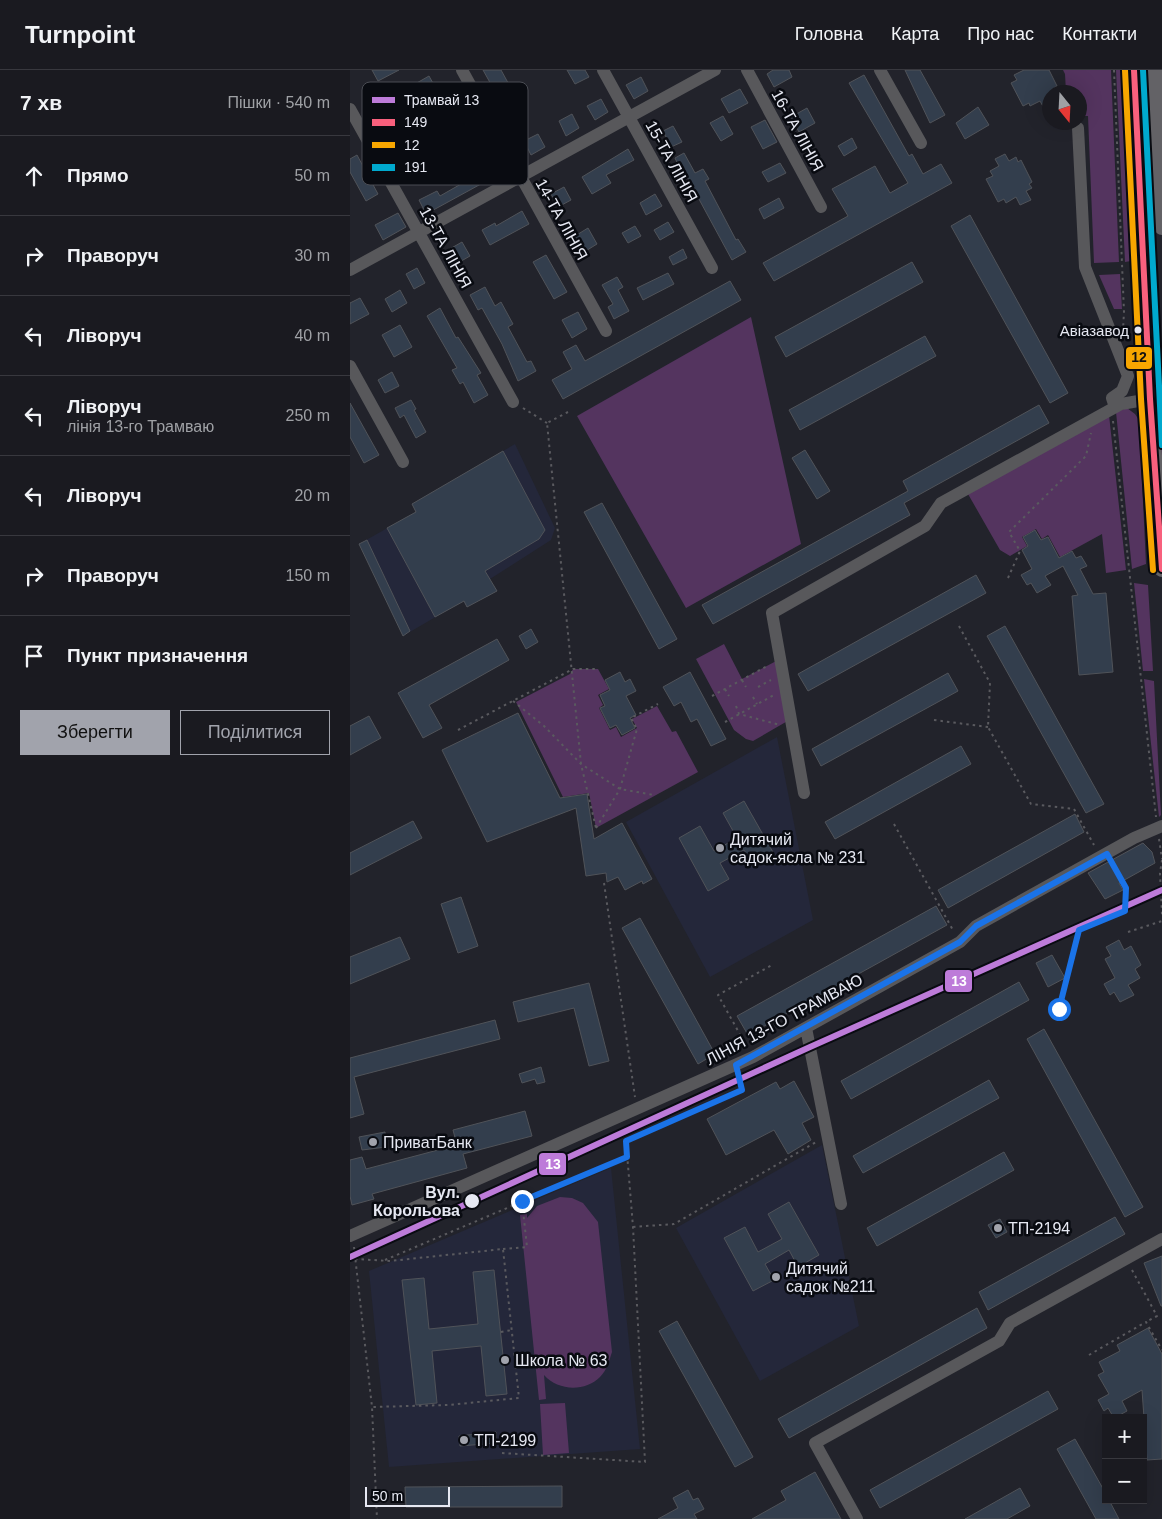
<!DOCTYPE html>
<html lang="uk">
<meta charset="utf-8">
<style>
body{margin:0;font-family:Helvetica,sans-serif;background:#27272d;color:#f1f3f6}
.controls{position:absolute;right:15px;bottom:15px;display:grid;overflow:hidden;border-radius:0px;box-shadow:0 5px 20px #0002}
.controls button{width:45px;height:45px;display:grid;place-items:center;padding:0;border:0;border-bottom:1px solid #38383e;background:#1a1a20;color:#f1f3f6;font:25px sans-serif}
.compass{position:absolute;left:692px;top:15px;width:45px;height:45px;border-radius:50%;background:#1a1a20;box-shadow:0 5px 20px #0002;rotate:162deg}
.scale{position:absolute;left:15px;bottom:12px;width:85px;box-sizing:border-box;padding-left:5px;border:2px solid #e6e8f2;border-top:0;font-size:14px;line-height:18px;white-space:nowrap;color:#e6e8f2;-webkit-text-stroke:4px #090b11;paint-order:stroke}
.stop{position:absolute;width:15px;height:15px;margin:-11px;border:4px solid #1a73e8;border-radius:50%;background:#fff}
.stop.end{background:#1a73e8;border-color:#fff;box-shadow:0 1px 5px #0008}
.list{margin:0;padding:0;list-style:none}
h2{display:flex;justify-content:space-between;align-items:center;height:65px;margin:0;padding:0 20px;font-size:21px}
h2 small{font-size:16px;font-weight:400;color:#9fa1a5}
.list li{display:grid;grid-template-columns:32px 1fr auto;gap:15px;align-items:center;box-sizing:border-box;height:80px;padding:0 20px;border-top:1px solid #38383e}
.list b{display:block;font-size:19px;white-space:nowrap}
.list p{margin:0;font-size:16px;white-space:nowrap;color:#9fa1a5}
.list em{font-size:16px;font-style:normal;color:#9fa1a5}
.actions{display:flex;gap:10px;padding:15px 20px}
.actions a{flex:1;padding:11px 0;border:1px solid #a1a3ac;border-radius:0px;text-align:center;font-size:18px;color:#a1a3ac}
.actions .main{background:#a1a3ac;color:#111}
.icon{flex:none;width:28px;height:28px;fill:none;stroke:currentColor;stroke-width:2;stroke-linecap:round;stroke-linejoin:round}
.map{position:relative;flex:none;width:812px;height:1449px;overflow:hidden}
header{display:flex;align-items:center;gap:30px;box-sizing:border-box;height:70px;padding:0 25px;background:#1a1a20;border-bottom:1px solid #38383e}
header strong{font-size:24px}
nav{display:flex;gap:28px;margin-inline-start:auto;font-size:18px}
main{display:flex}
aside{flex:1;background:#1a1a20}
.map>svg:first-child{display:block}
.built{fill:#24273a}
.green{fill:#54345f}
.building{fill:#333e4d;stroke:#505359}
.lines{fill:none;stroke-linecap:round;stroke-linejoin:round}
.path{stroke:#5a5a5f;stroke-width:2;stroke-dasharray:2.5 4;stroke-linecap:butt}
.minor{stroke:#58585b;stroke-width:12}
.major{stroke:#636266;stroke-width:16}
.bus-1-casing{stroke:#090b11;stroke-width:10}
.bus-2-casing{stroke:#090b11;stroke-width:10}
.bus-3-casing{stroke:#090b11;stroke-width:10}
.bus-1{stroke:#f8607d;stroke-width:6}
.bus-2{stroke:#f7a600;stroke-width:6}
.bus-3{stroke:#00a9ce;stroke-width:6}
.tram-1-casing{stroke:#090b11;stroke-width:10}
.tram-1{stroke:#bd7bd9;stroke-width:6}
.route{stroke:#1a73e8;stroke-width:6}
.bus-dot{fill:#e6e8f2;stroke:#090b11;stroke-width:2}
.poi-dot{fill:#a1a3ac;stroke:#090b11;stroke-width:2}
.labels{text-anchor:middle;stroke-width:5;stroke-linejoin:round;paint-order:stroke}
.bus-label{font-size:15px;fill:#e6e8f2;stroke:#090b11;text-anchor:end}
.street-label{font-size:16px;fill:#e6e8f2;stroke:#090b11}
.poi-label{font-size:16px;fill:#e6e8f2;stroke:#090b11;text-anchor:start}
.stop-label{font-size:16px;font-weight:bold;fill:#e6e8f2;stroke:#090b11;text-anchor:end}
.key{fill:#090b11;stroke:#4b4d54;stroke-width:1}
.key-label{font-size:14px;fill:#e6e8f2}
.line-badge{stroke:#090b11;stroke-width:2}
.badge-label{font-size:14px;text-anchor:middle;font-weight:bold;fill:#fff}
.pale-badge-label{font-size:14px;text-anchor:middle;font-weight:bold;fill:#111}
</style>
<header>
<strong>Turnpoint</strong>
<nav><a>Головна</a><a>Карта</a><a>Про нас</a><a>Контакти</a></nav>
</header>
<main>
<aside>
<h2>7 хв<small>Пішки · 540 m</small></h2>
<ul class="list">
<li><svg class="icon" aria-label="ahead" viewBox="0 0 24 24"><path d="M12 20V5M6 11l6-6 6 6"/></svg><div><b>Прямо</b></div><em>50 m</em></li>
<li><svg class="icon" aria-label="right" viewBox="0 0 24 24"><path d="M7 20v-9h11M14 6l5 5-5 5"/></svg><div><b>Праворуч</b></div><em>30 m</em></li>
<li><svg class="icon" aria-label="left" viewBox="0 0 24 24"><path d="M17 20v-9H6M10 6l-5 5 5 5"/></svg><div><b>Ліворуч</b></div><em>40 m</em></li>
<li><svg class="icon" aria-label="left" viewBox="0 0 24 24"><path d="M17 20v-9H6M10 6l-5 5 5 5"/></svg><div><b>Ліворуч</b><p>лінія 13-го Трамваю</p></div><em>250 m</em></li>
<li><svg class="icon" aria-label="left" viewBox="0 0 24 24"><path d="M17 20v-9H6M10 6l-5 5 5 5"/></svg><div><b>Ліворуч</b></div><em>20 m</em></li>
<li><svg class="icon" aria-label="right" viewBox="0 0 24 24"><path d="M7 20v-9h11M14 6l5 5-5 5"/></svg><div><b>Праворуч</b></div><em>150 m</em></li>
<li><svg class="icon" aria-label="arrive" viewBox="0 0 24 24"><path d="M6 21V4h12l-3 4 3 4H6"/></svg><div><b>Пункт призначення</b></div></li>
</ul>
<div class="actions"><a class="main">Зберегти</a><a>Поділитися</a></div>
</aside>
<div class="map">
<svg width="812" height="1449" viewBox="0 0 812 1449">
<rect width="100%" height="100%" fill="#22232b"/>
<path class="built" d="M165,374L205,458L201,470L140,509L147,521L117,537L113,531L53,566L9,474L66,442L62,434Z
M427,667L463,850L360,907L276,752Z
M472,1075L509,1256L410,1311L326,1158Z
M261,1098L290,1379L39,1397L19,1201Z"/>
<path class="green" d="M713,0H761L769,192L744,193L738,46H730V22H716L715,4Z
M766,0H772L781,191L775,192Z
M792,0H795L799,125H798Z
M770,204L772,239H764L749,205Z
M802,207H804L812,337V397Z
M401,247L451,474L336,538L227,346Z
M777,338L785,344L789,350L796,494L782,499L766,342Z
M759,345L776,500L756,503L752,464L710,487L698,465L692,469L686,459L672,467L677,476L660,486L650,480L618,424Z
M784,513L798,515L803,601H793Z
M374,574L392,609L430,589L441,649L403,671L396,669L384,660L346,589Z
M223,599H248L259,619L248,625L253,635L249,638L260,660L266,657L271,667L287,658L282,649L307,636L322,662L326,661L348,702L246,758L239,723L213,727L166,632L220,604Z
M794,609L804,611L811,745L809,747Z
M210,1127L222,1128L233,1133L248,1152L262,1282C259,1291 257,1300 250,1307C235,1322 208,1321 194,1305L196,1329L189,1330L170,1145L177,1144V1148L187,1136Z
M215,1333L219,1383L193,1385L190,1334Z"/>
<path class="building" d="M22,0H49L28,11Z
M133,0H151L174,42L161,50Z
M217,0H235L239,7L225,14Z
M423,0H439L442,7L424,17L417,4Z
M555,0H570L595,45L580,53Z
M674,0H699L707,16L704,18L706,22H700V49L690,31L680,36L679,33L673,36L661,13L667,10L664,5Z
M514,5L559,86L562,84L573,104L591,94L602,113L424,211L413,193L498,146L482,119L525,96L540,123L558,113L499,13Z
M79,6L89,24L74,32L65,14Z
M291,7L298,21L284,29L276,15Z
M390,19L398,33L379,43L371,29Z
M251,29L258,42L245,50L237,36Z
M628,37L639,55L615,69L606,53Z
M457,38L465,53L449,62L441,47Z
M222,44L229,58L216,66L209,51Z
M373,46L383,64L371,71L360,53Z
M415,50L427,72L413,79L401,57Z
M323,56L332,72L321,77L313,61Z
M188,64L195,77L181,85L174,71Z
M502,68L507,78L494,86L488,76Z
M278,79L284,90L256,105L261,113L242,124L232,107Z
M334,83L345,103L353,99L359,109L355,111L386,170L388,169L396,182L382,190L331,96L329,97L325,88Z
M655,84L659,91L666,87L668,92L671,90L682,112L679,114L682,118L676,121L681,130L670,135L666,127L656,133L654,129L648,132L636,109L643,106L640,101L649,96L645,89Z
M7,85L28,124L16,131L0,102V89Z
M143,88L151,103L76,144L69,130L87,121L90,126L132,102L129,96Z
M430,93L436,103L418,112L412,102Z
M214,117L221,130L208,137L201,124Z
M305,124L312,136L296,145L290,133Z
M429,128L434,138L414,149L409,139Z
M172,141L179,154L140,175L132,160L145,153L146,156Z
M48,143L56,157L33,170L25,155Z
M620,145L718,323L700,333L601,156Z
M318,152L324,162L310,170L304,160Z
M285,156L291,166L278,173L272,163Z
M238,158L247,174L234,182L225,166Z
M112,172L120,186L106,194L98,180Z
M333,179L337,188L323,195L319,187Z
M196,185L217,222L204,229L183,192Z
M562,192L573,212L436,287L425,267Z
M67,198L75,213L64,219L56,204Z
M318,203L324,214L293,230L287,218Z
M267,207L273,217L268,220L279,241L264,249L258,237L263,234L252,215Z
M380,211L391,230L213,329L202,310L222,299L213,282L226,275L235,291Z
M135,217L145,236L151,232L163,254L158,257L177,292L181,291L186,301L168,311L152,274L132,238L128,240L120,225Z
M50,220L57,233L42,242L35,229Z
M10,228L19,244L0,254V233Z
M90,238L106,268L108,267L131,303L127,305L138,325L124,333L113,312L110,314L102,300L107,298L77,246Z
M228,242L237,259L222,268L212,250Z
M50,255L62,277L44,287L32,265Z
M575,266L586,286L450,360L439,340Z
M42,302L49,316L35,323L28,310Z
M61,330L66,339L64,340L76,362L66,368L54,345L50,348L45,338Z
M0,333L29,385L14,393L0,367Z
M689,335L699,353L554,433L560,445L363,554L352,535L558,421L553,411Z
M455,380L480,421L467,429L442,388Z
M153,381L195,460L189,469L135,501L147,521L117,537L114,531L85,547L37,458L66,442L62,434Z
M252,433L327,569L309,579L234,442Z
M685,460L691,470L698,467L709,488L722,481L726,488L731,486L737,496L730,499L743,524L756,523L763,602L729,605L722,526L728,525L713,496L695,506L701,515L687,523L681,513L677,515L671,505L682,499L672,480L678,476L673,467Z
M17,470L60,561L53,566L9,474Z
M626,505L636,523L458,621L448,604Z
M655,556L754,734L736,743L637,566Z
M181,559L188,572L176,579L169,566Z
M147,569L159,590L79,635L92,658L73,668L48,623Z
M270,602L275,612L280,609L286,621L276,626L286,645L280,648L285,658L272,665L266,655L260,658L250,638L255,636L250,625L260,620L255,610Z
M340,602L376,669L361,676L347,649L341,652L331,632L324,636L313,617Z
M598,603L608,621L471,696L462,679Z
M168,643L210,728L237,724L244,769L272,753L302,809L293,814L292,811L275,820L268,807L257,812L256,803L236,806L226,738L137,772L92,680Z
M19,646L31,668L0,685V656Z
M611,676L621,694L485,769L475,752Z
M394,731L424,784L403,796L394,780L370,793L379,809L358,821L329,768L350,756L364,781L387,768L373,743Z
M725,744L734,762L598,838L588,820Z
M63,751L72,768L0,805V783Z
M793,773L802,782L805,793L769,813L773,820L755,829L738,803Z
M111,827L128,876L108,883L91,834Z
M586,836L597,855L398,965L387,946Z
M290,848L365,984L348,994L272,858Z
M50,867L60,889L0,914V887Z
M769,870L774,880L781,876L791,895L785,899L790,908L778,915L784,925L770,932L764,922L760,925L754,914L765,908L755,889L761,886L756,877Z
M702,885L715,908L698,917L686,893Z
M669,912L679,930L501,1029L491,1011Z
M239,913L259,991L239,996L224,938L168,952L163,932Z
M145,950L150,969L4,1007L14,1044L0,1048V988Z
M694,959L793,1137L775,1147L677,969Z
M191,997L195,1012L187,1014L185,1009L172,1013L169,1004Z
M639,1010L649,1028L513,1103L503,1086Z
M444,1011L464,1047L452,1053L461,1070L438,1084L424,1060L376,1085L357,1049L426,1012L430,1019Z
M175,1041L182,1066L113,1084L117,1098L22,1124L24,1129L2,1135L0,1126V1090L12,1087L16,1099L107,1075L103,1060Z
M35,1062L36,1077L12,1080L9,1067Z
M654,1082L664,1100L527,1176L517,1158Z
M439,1132L469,1185L448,1197L439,1180L415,1194L424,1210L403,1221L374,1168L395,1157L408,1182L432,1169L418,1144Z
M765,1147L775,1164L638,1240L629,1222Z
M650,1149L657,1162L646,1168L638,1155Z
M812,1186V1236H811L794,1193Z
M144,1200L157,1324L136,1326L131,1276L82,1281L87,1333L66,1335L52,1210L74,1208L79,1259L128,1254L123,1202Z
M627,1238L637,1258L439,1368L428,1349Z
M327,1251L403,1387L385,1397L309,1261Z
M798,1258L812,1284V1389L797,1390L792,1320L772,1331L777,1341L764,1348L758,1338L754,1341L748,1330L759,1324L748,1305L754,1302L749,1292L770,1281L767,1275Z
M698,1321L708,1339L530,1438L520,1420Z
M146,1362L147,1373L110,1376L109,1366Z
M725,1369L756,1424V1430H759L769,1449H746L707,1379Z
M465,1402L491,1449H402L436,1430L431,1421Z
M212,1416V1437H56L55,1417Z
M670,1418L680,1436L657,1449H615Z
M338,1420L343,1430L348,1428L354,1439L344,1444L347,1449H308L328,1438L323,1428Z"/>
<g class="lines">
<path class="path" d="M764,0L774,242L773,260
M173,338L197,353
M218,342L197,353L231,694L246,758
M763,351L806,747
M658,508L670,481L659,462L736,386L741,363
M609,556L640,613L638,657L681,734L724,739L744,775
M392,610L396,617
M408,617L421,610
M375,619L379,626
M362,626L419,595
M403,627L407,634
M163,631L194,656L231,694L270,719L304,725
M386,636L389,644L430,655
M584,650L638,657
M375,652L424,625
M108,660L223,599H248
M544,754L604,862
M246,758L270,719L287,659L281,648L308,634
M809,769L812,789
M812,790L810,803L812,845
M254,813L285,1027
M778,862L812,851
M709,939L729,860L775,841L776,818L762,793
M397,977L368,925L422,895
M283,1157L324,1154L466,1072
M4,1177L22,1337L27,1449
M153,1179L177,1177L172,1131
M5,1189L40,1191L153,1179L169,1328L98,1335L22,1337
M35,1190L277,1087
M782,1200L807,1246L796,1252
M151,1262L162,1260
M739,1285L796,1252L812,1280
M152,1383L295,1392L283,1157L276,1071L392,1020L389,1007"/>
<path class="minor" d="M112,0L256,261
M253,0L362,198
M397,0L471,137
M530,0L571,73
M0,39L163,332
M728,58L735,197L778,306L772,321L762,328L765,337
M0,200L365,0
M0,296L53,392
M454,723L422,543L575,456L591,433L771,334L800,329
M456,958L491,1134
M0,1166L403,987L610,872L626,856L784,768L812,756
M507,1449L465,1373L649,1271L660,1253L812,1169"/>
<path class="major" d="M784,0L800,329L812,499
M805,0L812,157"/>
<defs>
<path id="bus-1" d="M784,0L800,329L812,499"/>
<path id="bus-2" d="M775,0L791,329L803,500"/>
<path id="bus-3" d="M793,0L812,375"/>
</defs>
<use href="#bus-1" class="bus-1-casing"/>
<use href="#bus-2" class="bus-2-casing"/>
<use href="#bus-3" class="bus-3-casing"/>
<use href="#bus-1" class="bus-1"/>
<use href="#bus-2" class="bus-2"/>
<use href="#bus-3" class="bus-3"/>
<defs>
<path id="tram-1" d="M0,1187L460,977L812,820"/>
</defs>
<use href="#tram-1" class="tram-1-casing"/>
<use href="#tram-1" class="tram-1"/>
</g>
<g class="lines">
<path class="route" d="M172,1131L277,1087L276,1071L392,1020L386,995L610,872L626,856L757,784L776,818L775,841L729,860L709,939"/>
</g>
<g class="bus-dot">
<circle cx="788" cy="260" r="4.5"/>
<circle cx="122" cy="1131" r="8"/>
</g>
<g class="poi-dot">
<circle cx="370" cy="778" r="5"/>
<circle cx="23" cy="1072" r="5"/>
<circle cx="648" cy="1158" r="5"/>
<circle cx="426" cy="1207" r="5"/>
<circle cx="155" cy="1290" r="5"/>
<circle cx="114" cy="1370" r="5"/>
</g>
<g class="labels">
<g class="bus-label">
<text x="779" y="266">Авіазавод</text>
</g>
<g class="street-label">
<text transform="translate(448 60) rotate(61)" y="6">16-ТА ЛІНІЯ</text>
<text transform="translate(322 91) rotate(61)" y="6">15-ТА ЛІНІЯ</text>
<text transform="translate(212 149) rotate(61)" y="6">14-ТА ЛІНІЯ</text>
<text transform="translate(96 177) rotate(61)" y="6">13-ТА ЛІНІЯ</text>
<text transform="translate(434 949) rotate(-28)" y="6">ЛІНІЯ 13-ГО ТРАМВАЮ</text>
</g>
<g class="poi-label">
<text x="380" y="775">Дитячий<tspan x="380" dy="18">садок-ясла № 231</tspan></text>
<text x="33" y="1078">ПриватБанк</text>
<text x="658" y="1164">ТП-2194</text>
<text x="436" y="1204">Дитячий<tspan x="436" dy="18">садок №211</tspan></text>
<text x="165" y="1296">Школа № 63</text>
<text x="124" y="1376">ТП-2199</text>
</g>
<g class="stop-label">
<text x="110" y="1128">Вул.<tspan x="110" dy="18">Корольова</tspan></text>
</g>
</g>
<rect x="12" y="12" width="166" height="103" rx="8" class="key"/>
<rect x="22" y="27" width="23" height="6" fill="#bd7bd9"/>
<rect x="22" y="49" width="23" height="7" fill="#f8607d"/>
<rect x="22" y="72" width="23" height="6" fill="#f7a600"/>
<rect x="22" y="94" width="23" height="7" fill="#00a9ce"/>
<g class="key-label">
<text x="54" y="35">Трамвай 13</text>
<text x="54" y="57">149</text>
<text x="54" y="80">12</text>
<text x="54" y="102">191</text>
</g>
<g class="line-badge">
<rect x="775" y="276" width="28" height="24" rx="5" fill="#f7a600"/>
<rect x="594" y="899" width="29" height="24" rx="5" fill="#bd7bd9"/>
<rect x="188" y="1082" width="29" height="24" rx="5" fill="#bd7bd9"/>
</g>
<g class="badge-label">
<text x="609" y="916">13</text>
<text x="203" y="1099">13</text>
</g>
<g class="pale-badge-label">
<text x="789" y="292">12</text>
</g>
</svg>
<div class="controls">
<button>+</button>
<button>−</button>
</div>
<svg class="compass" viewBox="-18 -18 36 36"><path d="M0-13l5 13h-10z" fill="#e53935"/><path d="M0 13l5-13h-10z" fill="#9fa1a5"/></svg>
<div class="scale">50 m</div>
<div class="stop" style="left:709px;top:939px"></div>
<div class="stop end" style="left:172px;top:1131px"></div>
</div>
</main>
